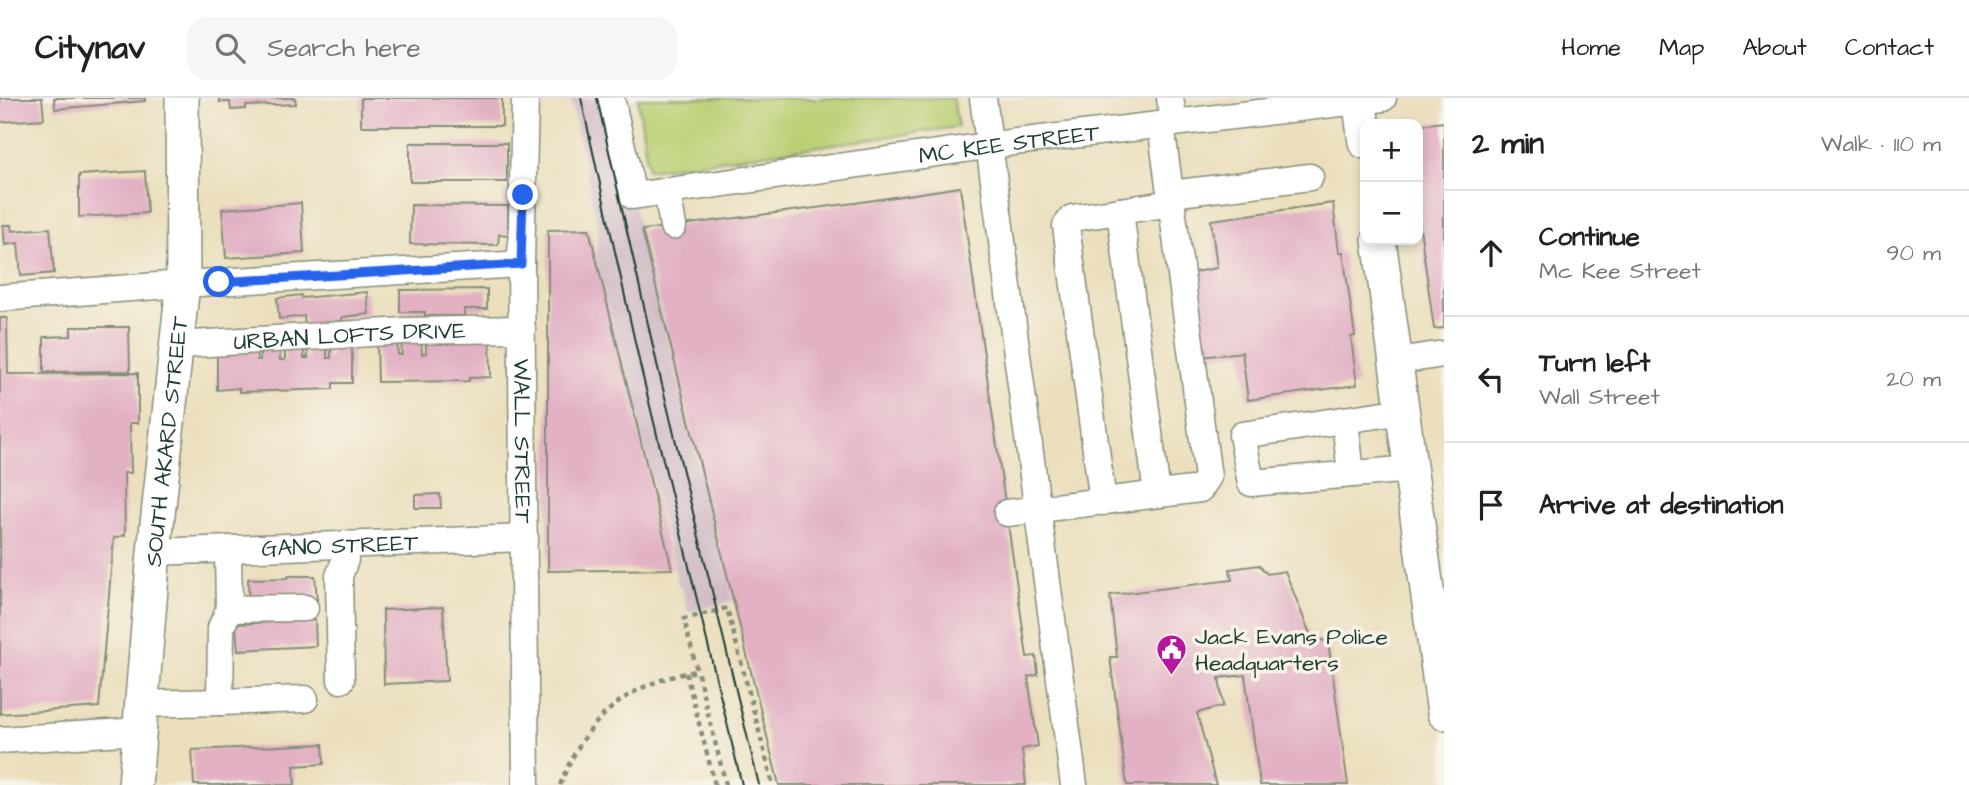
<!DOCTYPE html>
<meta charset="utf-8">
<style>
body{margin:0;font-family:"Architects Daughter",sans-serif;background:#f6f6f6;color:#222}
.controls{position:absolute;right:21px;top:21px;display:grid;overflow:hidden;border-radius:14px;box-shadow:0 4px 10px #0003}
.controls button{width:63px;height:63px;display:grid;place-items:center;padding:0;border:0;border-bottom:2px solid #e0e0e0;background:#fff;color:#222;font:35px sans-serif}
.stop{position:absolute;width:21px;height:21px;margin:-16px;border:5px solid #2563eb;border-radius:50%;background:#fff}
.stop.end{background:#2563eb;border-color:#fff;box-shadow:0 2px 7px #0008}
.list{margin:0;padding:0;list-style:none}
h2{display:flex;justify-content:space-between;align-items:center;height:91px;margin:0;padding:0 28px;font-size:30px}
h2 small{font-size:23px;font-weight:400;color:#767676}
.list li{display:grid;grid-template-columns:46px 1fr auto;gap:21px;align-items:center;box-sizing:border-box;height:126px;padding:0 28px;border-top:2px solid #e0e0e0}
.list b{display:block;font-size:26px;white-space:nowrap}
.list p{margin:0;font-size:23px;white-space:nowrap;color:#767676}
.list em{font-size:23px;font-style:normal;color:#767676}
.icon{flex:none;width:38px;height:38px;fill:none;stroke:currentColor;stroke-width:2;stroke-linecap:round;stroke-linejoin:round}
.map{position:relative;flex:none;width:1444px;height:687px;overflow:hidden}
header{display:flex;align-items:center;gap:42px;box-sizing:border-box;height:98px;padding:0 35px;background:#fff;border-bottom:2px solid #e0e0e0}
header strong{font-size:33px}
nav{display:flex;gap:38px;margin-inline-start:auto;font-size:24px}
.search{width:490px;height:63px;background:#f6f6f6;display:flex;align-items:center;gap:18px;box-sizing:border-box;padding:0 24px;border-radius:21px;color:#767676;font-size:26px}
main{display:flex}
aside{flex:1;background:#fff}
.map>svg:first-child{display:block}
.industrial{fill:#d2bdc7}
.green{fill:#bacf72;stroke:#6c8653;stroke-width:2}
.building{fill:#e2b1c4}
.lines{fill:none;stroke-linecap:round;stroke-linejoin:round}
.minor-casing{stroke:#858e79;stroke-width:29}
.major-casing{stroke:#858e79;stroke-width:36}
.path{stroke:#858e79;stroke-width:4.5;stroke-dasharray:5 5;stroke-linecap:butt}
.minor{stroke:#fff;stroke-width:26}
.major{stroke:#fff;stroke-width:33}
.tram{stroke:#1f3d34;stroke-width:2}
.route{stroke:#2563eb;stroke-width:9}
.labels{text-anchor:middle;stroke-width:7;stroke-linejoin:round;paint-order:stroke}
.street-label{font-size:23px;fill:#1f3d34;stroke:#f7f3e8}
.poi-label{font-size:23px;fill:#1f3d34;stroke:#f7f3e8;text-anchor:start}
</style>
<header>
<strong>Citynav</strong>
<div class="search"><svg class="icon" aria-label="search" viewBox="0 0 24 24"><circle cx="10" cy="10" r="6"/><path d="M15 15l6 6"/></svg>Search here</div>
<nav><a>Home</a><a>Map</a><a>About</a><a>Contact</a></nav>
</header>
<main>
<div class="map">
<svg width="1444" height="687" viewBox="0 0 1444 687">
<rect width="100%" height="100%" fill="#f7f3e8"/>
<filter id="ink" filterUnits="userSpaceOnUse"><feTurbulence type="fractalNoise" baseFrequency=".0143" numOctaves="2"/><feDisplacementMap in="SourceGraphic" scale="14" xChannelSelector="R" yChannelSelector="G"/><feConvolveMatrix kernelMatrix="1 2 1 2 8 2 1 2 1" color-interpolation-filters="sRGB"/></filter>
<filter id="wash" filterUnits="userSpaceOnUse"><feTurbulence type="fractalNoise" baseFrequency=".00686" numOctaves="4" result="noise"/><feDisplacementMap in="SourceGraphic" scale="28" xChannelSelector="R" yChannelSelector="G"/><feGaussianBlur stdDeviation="1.57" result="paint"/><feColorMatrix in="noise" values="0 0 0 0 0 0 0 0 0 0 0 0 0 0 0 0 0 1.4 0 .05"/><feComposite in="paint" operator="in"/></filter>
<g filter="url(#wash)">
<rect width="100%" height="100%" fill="#ebdfbe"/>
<path class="industrial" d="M570,0H607L733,503L688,514L682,490H679L596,158L599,131Z"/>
<path class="green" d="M638,0H953L958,29L648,72Z"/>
<g id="blocks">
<path class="building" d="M0,0H42L44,21L0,24Z
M54,0H145V3L55,11Z
M219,0H295L296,6L246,8V11L231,12L230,4H220Z
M361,0H502V28H361Z
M1444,24V230L1434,231L1418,115V27Z
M410,45H507V84H410Z
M145,73L147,115L79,119V77Z
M960,89L1027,559L1036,558L1038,577L1028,579L1038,648L1022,651L1026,687H779L642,132L855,105Z
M301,105L304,155L226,160L222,111Z
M1333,105L1339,154H1343L1355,238L1351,239L1357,287L1248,302L1242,254L1202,259L1189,175L1217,170L1211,122Z
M411,107L508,108V137L499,136L498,147L410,146Z
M3,127H11L12,133L50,130L54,175L21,178L18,145L5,147Z
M589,131L672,471L548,473V132Z
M487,191V211H464V218H425V214H400V192Z
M367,194L369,216L342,219V223L305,227L304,218L279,221L277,200L301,197L302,200Z
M0,220H7L8,276L138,275V325H130L131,375H124L125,437L114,440L99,609L0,616Z
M71,229H129L130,273L44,274V239L71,238Z
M446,238L447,246H449V239L490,238L491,279L469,280V283L378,284L377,242L397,241L398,257H402L401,240L421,239L422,256L426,255V239Z
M331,244H352V285H333V291L239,294V290L217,292V250L257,249V262H260V247H280V262H285V247H304V260H308L307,246H327V260H331Z
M440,396L441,410H415V397Z
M1259,467L1267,476L1285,473L1312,541L1328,543L1348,687H1260L1245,577L1219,580L1223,608L1197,615L1216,687H1127L1110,559H1117L1110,497L1232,482L1230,471Z
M288,478H315L317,502L249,505L248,481L288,480Z
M443,509L447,583L384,586L383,512Z
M315,522L316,548L238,552L236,526Z
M323,646L324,666L294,668L295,687H194L192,652Z"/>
</g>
</g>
<g filter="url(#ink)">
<use href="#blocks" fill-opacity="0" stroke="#858e79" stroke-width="2"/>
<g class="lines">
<defs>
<g id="minor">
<path id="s1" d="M525,0L521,166L526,687"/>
<path id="s2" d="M611,0L633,98L1015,44L1383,0"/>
<path d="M983,0L1074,687"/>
<path d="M1170,0L1174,25"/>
<path d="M667,93L673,128"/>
<path d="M1171,96L1310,79"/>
<path d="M0,200L183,186L521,166"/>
<path id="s3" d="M177,247L404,233L522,231"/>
<path d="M1397,263L1444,256"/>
<path d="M1404,313L1242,337L1251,385L1411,371"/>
<path d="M1345,322L1351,376"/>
<path d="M1157,396L1120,113L1172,105"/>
<path d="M1103,404L1066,128L1072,120L1120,113"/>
<path d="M1007,415L1200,391L1208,379L1161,27"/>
<path d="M228,451L229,511L221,530L220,604L305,601"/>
<path id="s4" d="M154,454L525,440"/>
<path d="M229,511L305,510"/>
<path d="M341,582L339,478L345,462L344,446"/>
<path d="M140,606L220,604"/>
<path d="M0,642L139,633"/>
</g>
<g id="major">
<path d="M1359,0L1365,44"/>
<path d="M1379,142L1444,615"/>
<path id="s5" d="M135,687L154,454L183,186L182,0"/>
</g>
</defs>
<use href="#minor" class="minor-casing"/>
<use href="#major" class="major-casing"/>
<path class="path" d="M686,575L715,687
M560,687C586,620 627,585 697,573
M726,687L684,521L727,510L773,687"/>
<use href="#minor" class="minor"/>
<use href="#major" class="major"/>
<path class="tram" d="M581,0L641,271L742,687
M597,0L657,266L759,687"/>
</g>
</g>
<g class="lines" filter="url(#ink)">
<path class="route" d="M219,184L521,166L523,97"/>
</g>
<defs>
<symbol id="civic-pin" viewBox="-11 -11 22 30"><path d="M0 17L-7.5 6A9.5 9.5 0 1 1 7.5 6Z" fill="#b5179e" stroke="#f7f3e8"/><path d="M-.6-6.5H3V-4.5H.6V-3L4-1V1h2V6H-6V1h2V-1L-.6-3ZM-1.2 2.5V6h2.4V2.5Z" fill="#fff"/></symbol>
</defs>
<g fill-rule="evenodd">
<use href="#civic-pin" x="1154" y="534" width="35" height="47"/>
</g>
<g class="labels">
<g class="street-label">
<text dy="8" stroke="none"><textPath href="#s2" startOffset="480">MC KEE STREET</textPath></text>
<text dy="8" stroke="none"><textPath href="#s3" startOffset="173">URBAN LOFTS DRIVE</textPath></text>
<text dy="8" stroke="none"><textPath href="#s1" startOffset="343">WALL STREET</textPath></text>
<text dy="8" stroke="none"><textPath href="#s5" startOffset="345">SOUTH AKARD STREET</textPath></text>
<text dy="8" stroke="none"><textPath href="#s4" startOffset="186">GANO STREET</textPath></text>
</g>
<g class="poi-label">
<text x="1195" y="546">Jack Evans Police<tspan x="1195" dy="26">Headquarters</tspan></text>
</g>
</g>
</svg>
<div class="controls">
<button>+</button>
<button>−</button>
</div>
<div class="stop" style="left:219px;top:184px"></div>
<div class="stop end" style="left:523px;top:97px"></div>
</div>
<aside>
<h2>2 min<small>Walk · 110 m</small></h2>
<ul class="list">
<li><svg class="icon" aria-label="ahead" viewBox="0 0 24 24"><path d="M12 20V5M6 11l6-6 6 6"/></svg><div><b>Continue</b><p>Mc Kee Street</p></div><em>90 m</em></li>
<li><svg class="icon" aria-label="left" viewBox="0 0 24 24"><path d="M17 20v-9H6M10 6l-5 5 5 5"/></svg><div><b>Turn left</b><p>Wall Street</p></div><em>20 m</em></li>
<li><svg class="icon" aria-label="arrive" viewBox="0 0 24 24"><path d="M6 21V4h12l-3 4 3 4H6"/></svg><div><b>Arrive at destination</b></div></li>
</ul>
</aside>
</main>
